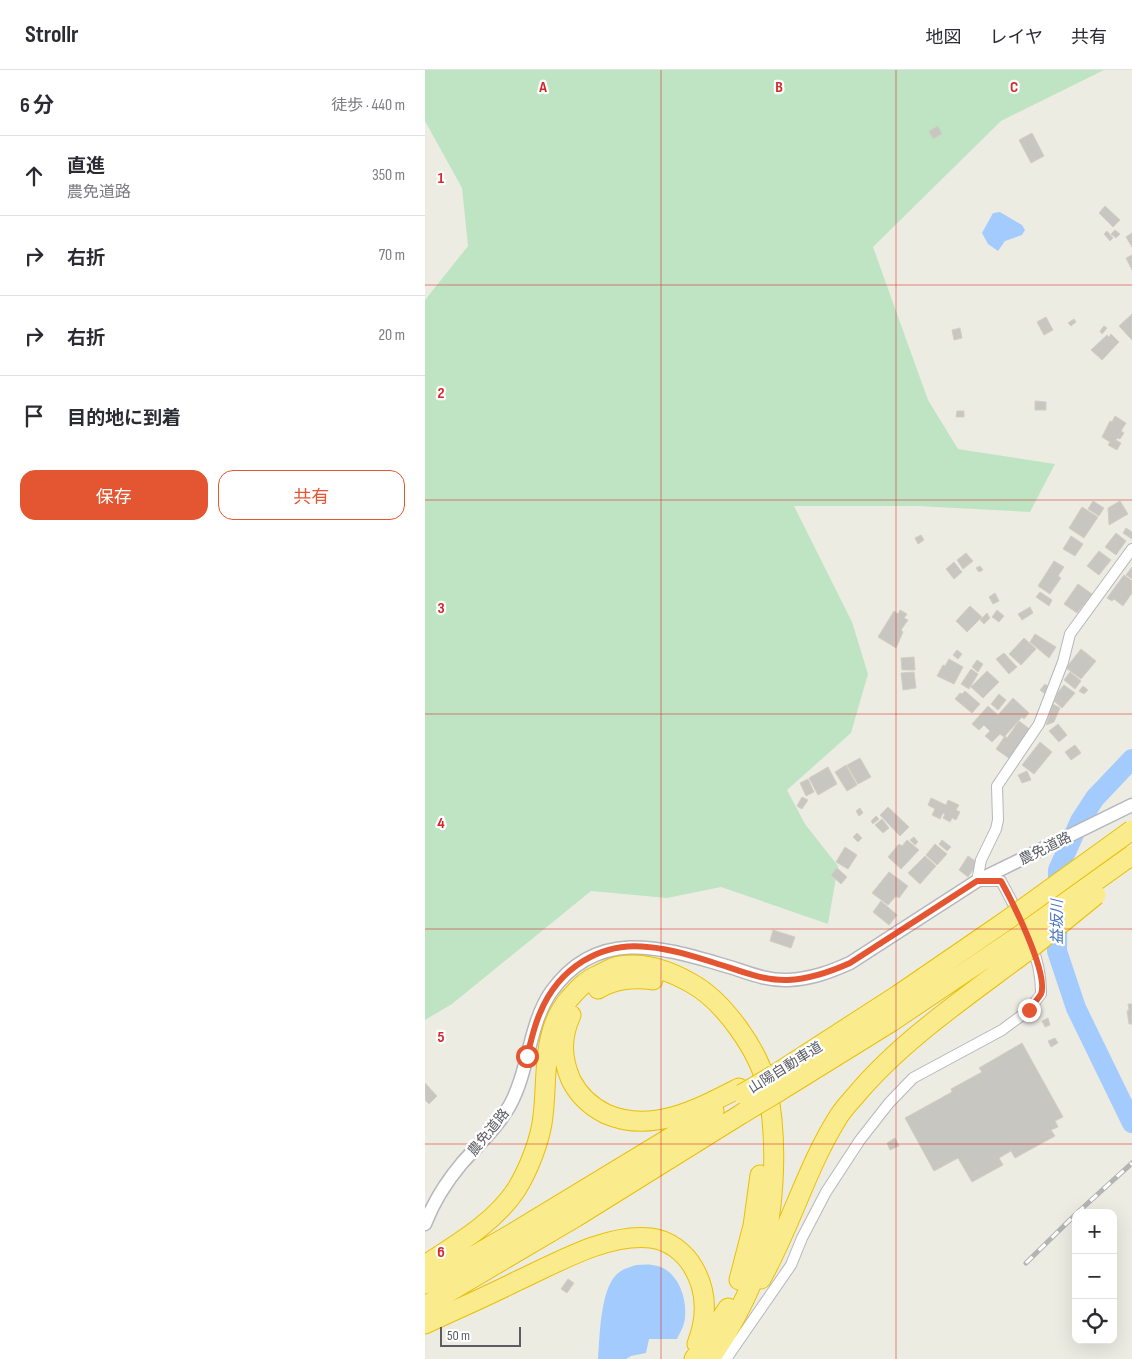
<!DOCTYPE html>
<html lang="ja">
<meta charset="utf-8">
<style>
body{margin:0;font-family:"Sofia Sans Condensed","Noto Sans JP",sans-serif;background:#f2f2f3;color:#2b2b33}
.controls{position:absolute;right:15px;bottom:15px;display:grid;overflow:hidden;border-radius:10px;box-shadow:0 5px 20px #0002}
.controls button{width:45px;height:45px;display:grid;place-items:center;padding:0;border:0;border-bottom:1px solid #e1e1e2;background:#fff;color:#2b2b33;font:25px sans-serif}
.scale{position:absolute;left:15px;bottom:12px;width:81px;box-sizing:border-box;padding-left:5px;border:2px solid #5b5d63;border-top:0;font-size:14px;line-height:18px;white-space:nowrap;color:#5b5d63;-webkit-text-stroke:4px #fff;paint-order:stroke}
.stop{position:absolute;width:15px;height:15px;margin:-11px;border:4px solid #e45531;border-radius:50%;background:#fff}
.stop.end{background:#e45531;border-color:#fff;box-shadow:0 1px 5px #0008}
.list{margin:0;padding:0;list-style:none}
h2{display:flex;justify-content:space-between;align-items:center;height:65px;margin:0;padding:0 20px;font-size:21px}
h2 small{font-size:16px;font-weight:400;color:#7c7c81}
.list li{display:grid;grid-template-columns:32px 1fr auto;gap:15px;align-items:center;box-sizing:border-box;height:80px;padding:0 20px;border-top:1px solid #e1e1e2}
.list b{display:block;font-size:19px;white-space:nowrap}
.list p{margin:0;font-size:16px;white-space:nowrap;color:#7c7c81}
.list em{font-size:16px;font-style:normal;color:#7c7c81}
.actions{display:flex;gap:10px;padding:15px 20px}
.actions a{flex:1;padding:11px 0;border:1px solid #e45531;border-radius:15px;text-align:center;font-size:18px;color:#e45531}
.actions .main{background:#e45531;color:#fff}
.icon{flex:none;width:28px;height:28px;fill:none;stroke:currentColor;stroke-width:2;stroke-linecap:round;stroke-linejoin:round}
.map{position:relative;flex:none;width:707px;height:1289px;overflow:hidden}
header{display:flex;align-items:center;gap:30px;box-sizing:border-box;height:70px;padding:0 25px;background:#fff;border-bottom:1px solid #e1e1e2}
header strong{font-size:24px}
nav{display:flex;gap:28px;margin-inline-start:auto;font-size:18px}
main{display:flex}
aside{flex:1;background:#fff}
.map>svg:first-child{display:block}
.green{fill:#bfe4c4}
.water{fill:#a3cbfd}
.lines{fill:none;stroke-linecap:round;stroke-linejoin:round}
.river{stroke:#a3cbfd;stroke-width:20}
.building{fill:#c8c6c0;stroke:#d2cfc1}
.minor-casing{stroke:#b5b7bd;stroke-width:12}
.tertiary-casing{stroke:#b5b7bd;stroke-width:15}
.motorway-casing{stroke:#eabf06;stroke-width:21}
.minor{stroke:#fff;stroke-width:10}
.tertiary{stroke:#fff;stroke-width:12}
.motorway{stroke:#faec8d;stroke-width:19}
.rail-casing{stroke:#b3b4b4;stroke-width:5}
.rail{stroke:#fff;stroke-width:3;stroke-dasharray:9;stroke-linecap:butt}
.motorway-bridge-casing{stroke:#eabf06;stroke-width:21;stroke-linecap:butt}
.motorway-bridge{stroke:#faec8d;stroke-width:19}
.route{stroke:#e45531;stroke-width:6}
.grid{fill:none;stroke:#d62828;stroke-width:1;stroke-opacity:0.55}
.labels{text-anchor:middle;stroke-width:4.5;stroke-linejoin:round;paint-order:stroke}
.street-label{font-size:14px;fill:#5b5d63;stroke:#fff}
.water-label{font-size:15px;font-style:italic;fill:#4672c0;stroke:#fff}
.grid-label{font-size:16px;text-anchor:middle;font-weight:bold;fill:#d62828;stroke:#fff;stroke-width:4.5;stroke-linejoin:round;paint-order:stroke}
</style>
<header>
<strong>Strollr</strong>
<nav><a>地図</a><a>レイヤ</a><a>共有</a></nav>
</header>
<main>
<aside>
<h2>6 分<small>徒歩 · 440 m</small></h2>
<ul class="list">
<li><svg class="icon" aria-label="ahead" viewBox="0 0 24 24"><path d="M12 20V5M6 11l6-6 6 6"/></svg><div><b>直進</b><p>農免道路</p></div><em>350 m</em></li>
<li><svg class="icon" aria-label="right" viewBox="0 0 24 24"><path d="M7 20v-9h11M14 6l5 5-5 5"/></svg><div><b>右折</b></div><em>70 m</em></li>
<li><svg class="icon" aria-label="right" viewBox="0 0 24 24"><path d="M7 20v-9h11M14 6l5 5-5 5"/></svg><div><b>右折</b></div><em>20 m</em></li>
<li><svg class="icon" aria-label="arrive" viewBox="0 0 24 24"><path d="M6 21V4h12l-3 4 3 4H6"/></svg><div><b>目的地に到着</b></div></li>
</ul>
<div class="actions"><a class="main">保存</a><a>共有</a></div>
</aside>
<div class="map">
<svg width="707" height="1289" viewBox="0 0 707 1289">
<rect width="100%" height="100%" fill="#edece3"/>
<path class="green" d="M0,0H679L576,51L448,177L503,330L533,379L630,394L605,442L493,436H369L427,552L443,604L426,663L362,720L380,754L413,796L403,854L296,817L242,828L166,821L27,934L0,950V230L43,176L37,118L0,51Z"/>
<path class="water" d="M575,142L597,155L600,160L597,165L580,171L573,181L563,174L557,163L568,143Z
M211,1195C216,1195 222,1194 227,1195C251,1197 262,1225 260,1247C260,1254 255,1263 252,1269H224L221,1283L206,1286L201,1289H173C175,1266 175,1213 196,1201C200,1198 206,1197 211,1195Z"/>
<g class="lines">
<path class="river" d="M707,689L670,728L655,751L633,800L632,881L651,938L707,1053"/>
</g>
<path class="building" d="M513,56L517,64L508,69L504,61Z
M607,63L619,86L606,93L594,70Z
M680,136L695,150L688,157L674,143Z
M690,160L695,164L691,168L686,164Z
M682,161L688,168L685,171L679,164Z
M707,163V177L701,167Z
M707,185V200L701,188Z
M707,244V270L694,256Z
M621,247L628,260L619,265L612,252Z
M649,249L651,252L646,256L643,253Z
M679,256L682,258L677,264L675,261Z
M535,258L537,268L529,270L527,260Z
M686,264L694,272L677,290L666,280L682,265L684,267Z
M610,331L621,332V340H610Z
M532,341H539V347H531Z
M690,346L701,353L696,361L699,363L695,369L692,368L691,370L696,373L692,380L683,375L685,372L677,367L685,351L687,352Z
M668,431L679,438L674,446L663,439Z
M695,431L703,444L684,455L683,438Z
M657,437L673,447L659,468L644,458Z
M701,458L707,462V469L698,463Z
M691,463L701,471L691,485L680,477Z
M496,465L499,470L493,474L490,468Z
M646,466L658,474L650,486L638,479Z
M674,481L686,490L674,505L662,496Z
M541,483L548,491L538,499L532,490Z
M629,491L639,497L633,506L636,508L625,524L613,516Z
M529,492L537,502L529,509L521,499Z
M555,496L558,500L554,502L551,498Z
M707,497V509L701,505Z
M699,505L707,511V523L698,536L689,529L687,531L682,528Z
M653,514L667,524L652,543L639,534Z
M615,522L627,530L624,536L611,527Z
M570,523L574,531L568,534L564,527Z
M545,536L557,547L542,562L531,551Z
M605,537L608,543L597,550L593,544Z
M475,540L482,544L479,548L483,550L476,560L478,562L471,578L453,567L469,541L473,544Z
M572,540L579,546L574,552L567,547Z
M562,543L565,548L559,554L555,550Z
M610,564L631,577L624,588L605,572Z
M599,568L611,579L596,595L584,584Z
M656,579L671,591L656,609L641,598Z
M532,580L537,584L533,589L528,585Z
M579,583L592,597L584,604L571,589Z
M489,587L490,600H477L476,588Z
M524,589L538,597L529,614L512,606L518,595L520,596Z
M552,590L558,594L553,602L547,597Z
M546,599L553,604L544,619L536,614Z
M562,601L574,612L558,628L546,617Z
M489,602L491,618L478,620L476,603Z
M645,602L656,611L650,619L639,610Z
M620,614L625,618L620,624L615,620Z
M639,615L650,623L637,638L629,631L633,622Z
M658,616L663,620L659,624L654,621Z
M540,621L555,634L547,643L530,629L535,623L537,624Z
M574,624L581,630L573,640L566,634Z
M588,628L604,643L599,649L597,647L579,667L575,664L567,672L560,666L565,661L559,655L554,660L547,654L563,636L573,645Z
M628,634L635,638L629,652L621,655Z
M594,651L606,660L585,689L571,679L580,666L582,668Z
M633,654L642,665L634,672L624,661Z
M615,672L627,682L609,704L597,695Z
M650,675L656,683L646,690L640,682Z
M435,688L446,707L433,714L422,695Z
M421,695L432,715L422,721L410,702Z
M403,697L412,714L393,725L384,708Z
M602,701L606,710L597,713L593,705Z
M383,709L389,722L381,726L375,713Z
M377,727L383,730L377,739L372,736Z
M506,728L521,735L523,730L534,735L531,740L535,742L531,750L527,748L525,752L518,748L520,744L518,743L515,749L507,745L510,739L503,735Z
M463,737L484,757L475,766L455,745Z
M435,738L438,743L434,746L431,741Z
M451,746L454,749L448,754L446,751Z
M457,749L464,758L458,763L450,755Z
M432,763L437,768L433,772L428,767Z
M489,767L493,772L490,775L485,770Z
M482,770L494,780L476,799L463,787L474,774L477,776Z
M517,770L526,777L522,781L514,774Z
M510,774L522,784L512,795L501,785Z
M420,777L432,785L423,799L411,792Z
M500,786L511,796L495,814L483,803Z
M543,786L553,793L543,807L534,800Z
M412,798L422,807L416,814L406,805Z
M464,802L483,816L474,828L471,826L463,835L447,823Z
M456,831L472,845L464,855L448,842Z
M348,860L370,867L366,878L345,871Z
M703,934H707V954H704L702,941L704,940Z
M623,948L625,955L620,957L617,951Z
M630,968L633,973L626,977L623,971Z
M597,973L638,1047L630,1051L633,1057L626,1060L630,1066L590,1088L586,1081L574,1088L578,1095L547,1112L533,1088L509,1101L480,1048L527,1022L526,1019L557,1002L554,998Z
M0,1013L12,1026L4,1034L0,1030Z
M470,1068L474,1076L465,1080L462,1073Z
M143,1209L149,1213L142,1223L136,1219Z"/>
<g class="lines">
<defs>
<path id="minor" d="M301,1289L366,1195L377,1168L401,1122L435,1070L464,1033L488,1008L577,960L604,940L616,924C617,884 594,845 576,811H552L556,790L571,759L573,750L572,716L614,654L638,592L645,564L707,479"/>
<path id="tertiary" d="M0,1154C9,1131 21,1112 37,1093C54,1074 72,1058 85,1035C104,1000 104,954 126,922C174,854 242,879 308,898C326,904 344,911 363,910C386,909 405,902 425,893L552,811L707,735"/>
<path id="motorway" d="M173,919C189,909 210,907 228,910
M146,945C136,967 136,987 146,1010C154,1026 165,1036 181,1044C227,1064 273,1039 314,1018
M349,1005L473,925L578,853
M353,1022L466,952L591,868
M0,1195C32,1174 69,1153 91,1120C103,1101 116,1069 118,1046C123,1006 116,962 144,929C152,920 160,911 171,906C178,903 187,897 195,896C220,892 245,901 266,913C299,931 334,981 342,1017C354,1074 350,1154 329,1208C317,1237 302,1264 285,1289
M336,1209C365,1158 381,1099 412,1049C417,1040 424,1033 431,1025C477,970 544,925 601,882
M314,1210L328,1156L335,1105
M0,1214L88,1163L289,1041
M0,1236L151,1147L318,1043
M0,1254C30,1240 60,1227 90,1212C130,1194 181,1163 226,1168C244,1170 260,1183 268,1197C283,1222 282,1248 272,1274
M269,1289L303,1238"/>
</defs>
<use href="#minor" class="minor-casing"/>
<use href="#tertiary" class="tertiary-casing"/>
<use href="#motorway" class="motorway-casing"/>
<use href="#minor" class="minor"/>
<use href="#tertiary" class="tertiary"/>
<use href="#motorway" class="motorway"/>
<defs>
<path id="rail" d="M652,1143L707,1093
M601,1193L651,1144"/>
</defs>
<use href="#rail" class="rail-casing"/>
<use href="#rail" class="rail"/>
<defs>
<path id="motorway-bridge" d="M578,853L707,760
M591,868L707,785
M601,882L671,825
M317,1024L349,1005
M318,1043L353,1022"/>
</defs>
<use href="#motorway-bridge" class="motorway-bridge-casing"/>
<use href="#motorway-bridge" class="motorway-bridge"/>
</g>
<g class="lines">
<path class="route" d="M102,986C106,972 109,956 115,943C133,899 175,871 223,877C246,879 268,886 290,893C313,900 338,911 363,910C385,909 405,902 425,893L552,811H576C587,831 624,904 616,924C613,929 607,935 604,940"/>
</g>
<path class="grid" d="M236,0V1289M471,0V1289M0,215H707M0,430H707M0,644H707M0,859H707M0,1074H707"/>
<g class="labels">
<g class="street-label">
<text transform="translate(620 778) rotate(-26)" y="5">農免道路</text>
<text transform="translate(360 997) rotate(-32)" y="5">山陽自動車道</text>
<text transform="translate(63 1062) rotate(-51)" y="5">農免道路</text>
</g>
<g class="water-label">
<text transform="translate(632 852) rotate(-90)" y="5">益坂川</text>
</g>
</g>
<g class="grid-label">
<text x="118" y="22">A</text>
<text x="354" y="22">B</text>
<text x="589" y="22">C</text>
<text x="16" y="113">1</text>
<text x="16" y="328">2</text>
<text x="16" y="543">3</text>
<text x="16" y="758">4</text>
<text x="16" y="972">5</text>
<text x="16" y="1187">6</text>
</g>
</svg>
<div class="controls">
<button>+</button>
<button>−</button>
<button><svg class="icon" aria-label="locate" viewBox="0 0 24 24"><circle cx="12" cy="12" r="6"/><path d="M12 2v4M12 18v4M2 12h4M18 12h4"/></svg></button>
</div>
<div class="scale">50 m</div>
<div class="stop" style="left:102px;top:986px"></div>
<div class="stop end" style="left:604px;top:940px"></div>
</div>
</main>
